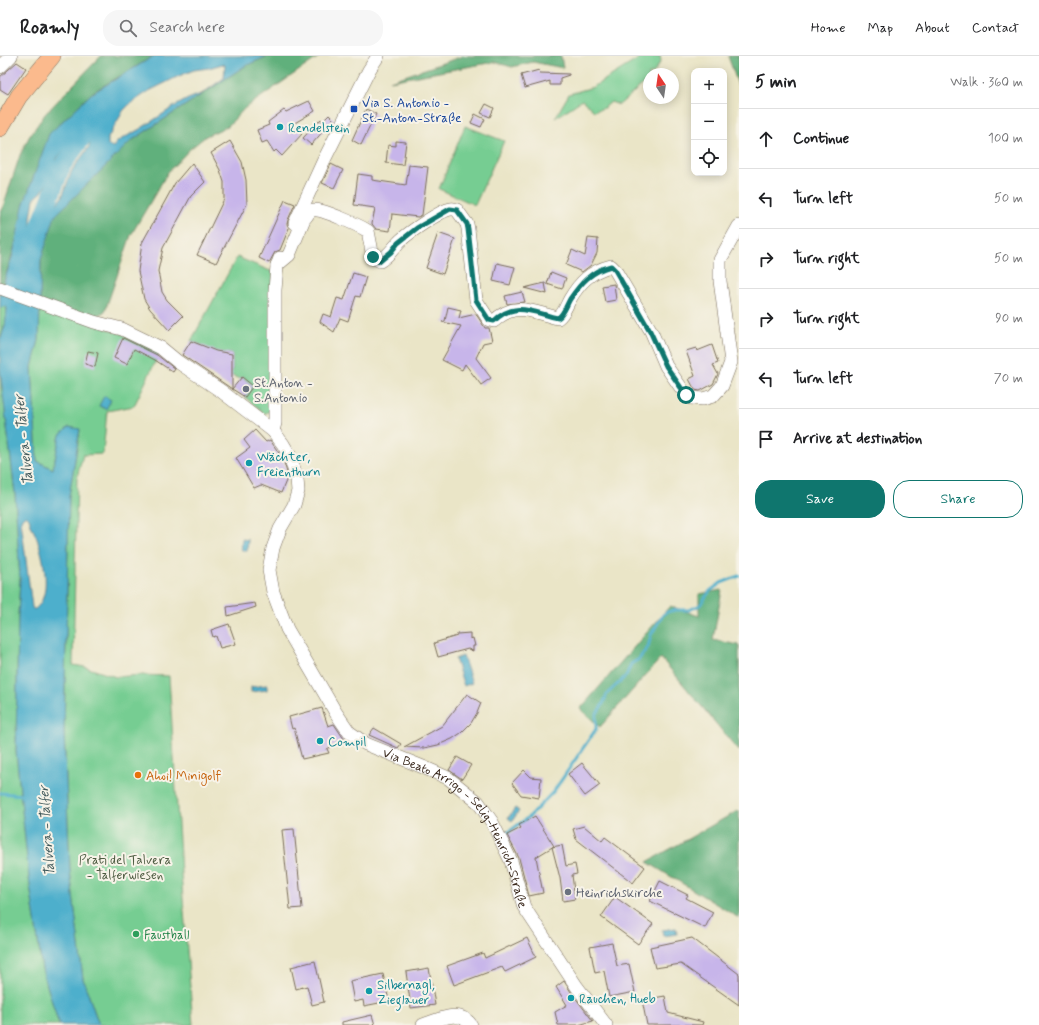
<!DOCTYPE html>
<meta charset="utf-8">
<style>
body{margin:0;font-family:Mynerve,sans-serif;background:#f6f6f6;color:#202124}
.controls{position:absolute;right:12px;top:12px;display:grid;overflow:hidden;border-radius:8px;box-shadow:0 2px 10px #0003}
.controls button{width:36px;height:36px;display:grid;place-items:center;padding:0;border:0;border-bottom:1px solid #e0e0e0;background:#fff;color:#202124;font:20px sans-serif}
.compass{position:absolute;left:643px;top:12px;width:36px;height:36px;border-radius:50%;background:#fff;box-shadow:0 2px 10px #0003;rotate:347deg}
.stop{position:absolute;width:12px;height:12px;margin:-9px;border:3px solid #0f766e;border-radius:50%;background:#fff}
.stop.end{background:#0f766e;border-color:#fff;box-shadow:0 1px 4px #0008}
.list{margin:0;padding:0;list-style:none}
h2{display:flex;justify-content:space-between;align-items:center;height:52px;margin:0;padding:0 16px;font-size:17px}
h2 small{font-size:13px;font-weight:400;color:#757577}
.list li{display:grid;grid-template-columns:26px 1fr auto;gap:12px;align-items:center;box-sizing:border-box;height:60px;padding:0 16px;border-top:1px solid #e0e0e0}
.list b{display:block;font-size:15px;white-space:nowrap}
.list em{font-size:13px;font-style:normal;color:#757577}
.actions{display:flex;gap:8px;padding:12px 16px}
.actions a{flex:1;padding:9px 0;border:1px solid #0f766e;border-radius:16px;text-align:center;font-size:14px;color:#0f766e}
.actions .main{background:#0f766e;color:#fff}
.icon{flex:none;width:22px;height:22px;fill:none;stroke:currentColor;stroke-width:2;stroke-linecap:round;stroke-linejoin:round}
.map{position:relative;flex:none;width:739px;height:969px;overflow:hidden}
header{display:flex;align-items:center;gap:24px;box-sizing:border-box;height:56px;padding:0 20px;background:#fff;border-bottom:1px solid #e0e0e0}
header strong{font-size:19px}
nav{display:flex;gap:22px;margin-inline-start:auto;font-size:14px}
.search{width:280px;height:36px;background:#f6f6f6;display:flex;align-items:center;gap:10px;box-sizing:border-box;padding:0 14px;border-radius:16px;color:#757577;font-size:15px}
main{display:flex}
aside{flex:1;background:#fff}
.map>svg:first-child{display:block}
.green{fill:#76cd92;stroke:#587c58}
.forest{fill:#60b07c;stroke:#4e6d4d}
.water{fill:#4dafcc;stroke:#446c75;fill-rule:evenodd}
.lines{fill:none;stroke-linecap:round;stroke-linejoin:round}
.stream{stroke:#4dafcc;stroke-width:3}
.river{stroke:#4dafcc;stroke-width:17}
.building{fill:#c7b5ea}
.minor-casing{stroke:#786b59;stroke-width:14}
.major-casing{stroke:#786b59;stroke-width:18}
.minor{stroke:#fff;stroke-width:13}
.major{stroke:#fbba8d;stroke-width:17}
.route{stroke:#0f766e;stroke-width:5}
.transit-dot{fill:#1a4fb4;stroke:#f7f3e8;stroke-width:1.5}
.culture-dot{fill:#0f9aa8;stroke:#f7f3e8;stroke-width:1.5}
.worship-dot{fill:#6b7280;stroke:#f7f3e8;stroke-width:1.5}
.food-dot{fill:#e8710a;stroke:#f7f3e8;stroke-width:1.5}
.leisure-dot{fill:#2e9e5b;stroke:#f7f3e8;stroke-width:1.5}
.labels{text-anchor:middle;stroke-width:4;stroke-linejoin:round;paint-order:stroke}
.transit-label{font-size:13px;fill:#164399;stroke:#f7f3e8;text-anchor:start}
.culture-label{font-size:13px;fill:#0d838f;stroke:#f7f3e8;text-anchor:start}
.worship-label{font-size:13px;fill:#5b616d;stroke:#f7f3e8;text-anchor:start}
.food-label{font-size:13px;fill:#c56008;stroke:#f7f3e8;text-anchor:start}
.street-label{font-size:13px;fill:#3b2a1e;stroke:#f7f3e8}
.park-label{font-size:13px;fill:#4d5b41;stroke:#f7f3e8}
.leisure-label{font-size:13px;fill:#27864d;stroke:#f7f3e8;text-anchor:start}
.water-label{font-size:14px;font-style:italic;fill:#41595b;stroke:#f7f3e8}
</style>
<header>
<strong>Roamly</strong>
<div class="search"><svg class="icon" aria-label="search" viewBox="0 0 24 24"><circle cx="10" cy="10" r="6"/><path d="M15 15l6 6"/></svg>Search here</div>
<nav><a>Home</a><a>Map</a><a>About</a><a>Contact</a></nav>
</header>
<main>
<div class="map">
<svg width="739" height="969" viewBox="0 0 739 969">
<rect width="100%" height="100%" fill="#f7f3e8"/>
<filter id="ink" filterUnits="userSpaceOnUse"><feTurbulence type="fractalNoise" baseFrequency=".025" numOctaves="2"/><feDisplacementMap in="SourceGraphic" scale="8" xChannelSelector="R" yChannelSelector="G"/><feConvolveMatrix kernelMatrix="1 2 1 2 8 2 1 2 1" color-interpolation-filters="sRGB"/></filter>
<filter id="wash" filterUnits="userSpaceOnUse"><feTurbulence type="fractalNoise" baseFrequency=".012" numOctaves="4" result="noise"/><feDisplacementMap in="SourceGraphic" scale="16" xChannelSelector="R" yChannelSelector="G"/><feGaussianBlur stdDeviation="0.9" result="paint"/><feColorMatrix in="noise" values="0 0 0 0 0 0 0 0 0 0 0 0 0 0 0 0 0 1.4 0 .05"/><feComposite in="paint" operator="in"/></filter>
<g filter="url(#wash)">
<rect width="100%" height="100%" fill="#eae5c7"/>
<path class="green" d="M643,0H660L661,5L653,18H649V23L619,49L611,46L604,52L594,55L582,44L555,62L569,38L593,31Z
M465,70L504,85L475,149L439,133Z
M237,201L273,216L270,356H267L265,358L245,341L253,330L242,321L240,323L230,319L232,315V298L220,296L216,305L203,290L191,285Z
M4,250H6L7,258L1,282L0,281V252Z
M40,250L123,278L160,296L134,350L107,355L103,398L83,399L77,421L73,609L85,611L116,621L140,619L169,620L181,817L193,969H99L83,923L70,814L64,676L69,440L80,374L60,379L53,413L37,405L32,311L39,284Z
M0,314L15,437L20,524L18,561L16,695L29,822L42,913L59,969H0Z"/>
<path class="forest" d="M101,0H154L93,36L49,78L0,238V160L20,99L29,81L45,58Z
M268,0H320L245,52L228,70L206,80L190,93L168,116L131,179L105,255L99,259L95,269L40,250L41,204L54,160L131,85L245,10Z
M463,0H561L563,12L533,6L512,11L494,6L390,25Z
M728,0H739L738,29Z
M722,534L713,584L739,589V695L661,602L600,671L580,653L670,550L699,560V538Z
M739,754V862L647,806Z"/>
<path class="water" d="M154,0H268L245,10L131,85L55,160L41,204L39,284L32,311L37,405L53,413L60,379L69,371L80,373L69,440L64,676L70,814L83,923L99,969H59L42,913L29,822L16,695L18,561L20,524L15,437L0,314V281L1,282L5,269L7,253L6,250L0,252V238L13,198L23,150L49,78L91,38ZM222,8L225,9L224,22L203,37L188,43L175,50L140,73L118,85L113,91L108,89V82L123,55L130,48L149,35L179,20L194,14L209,12ZM79,82L89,83L90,85L89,91L72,114L62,141L43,165L35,179H33L31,176V162L34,143L41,137L53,119L57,102L69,89ZM26,459L29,462C31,471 36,479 39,488C44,506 52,540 35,553H33L32,551L21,465L22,462Z
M104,340L111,344L106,353L99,350Z
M242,483L248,484L247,495L241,494Z
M463,600L472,627L464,630L455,603Z
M267,629V634L251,636V631Z
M515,752L519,755L512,765L508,762Z
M676,872L677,878L663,880L662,874Z"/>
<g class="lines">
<path class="stream" d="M0,737L24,739
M507,777L530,760L554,735L596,673V659L603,648L607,638L626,620L631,608L639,603L648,591L651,579L662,560L667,556L675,554H689L700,549L710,535L721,527L739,520"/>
<path class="river" d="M30,194L63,109L96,64"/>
</g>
<g id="blocks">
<path class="building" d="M17,6L26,12L8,38L0,33V21Z
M539,14L540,17L569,18V19L560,22V29H550V25L525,32L521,19Z
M309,45L315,55L293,68L302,78L282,100L276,94L274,96L267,85L262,87L257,74L269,69L268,66L284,54L286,56Z
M486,48L494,52L490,61L481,57Z
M366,53L376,58L361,89L352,84Z
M475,58L485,63L481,71L471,67Z
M329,59L335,65L328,74L323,65Z
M321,63L326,72L311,89L303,82Z
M230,85L242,106L246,124L247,148L216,207L197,199L224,143V126L220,114L211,97Z
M396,85L406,86L403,109L386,107L388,89L396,90Z
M192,107L205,126L191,140L163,192L158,215L162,236L167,244L183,260L169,274L150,253L144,243L138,215L142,187L175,127Z
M331,108L343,114L334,132L322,127Z
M409,109L428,111L422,159L418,161L392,158L390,175L376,173L372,168L375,152L354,149L358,118L372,120V124L406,129Z
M285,144L295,148L288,164L287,168L289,172L280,194L275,196L269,207L259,202Z
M438,177L455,183L443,218L426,212Z
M588,182L598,183L597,197L591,209L582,216L566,209L572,194L585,200Z
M497,207L515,211L510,229L493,225Z
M551,216L566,222L562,233L547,228Z
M353,217L366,221L360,241L356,240L348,265L340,262L334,276L320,266L323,258L331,261L337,242L344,244Z
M545,227L547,238L524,232Z
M614,228L616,244L605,246L602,230Z
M522,236L525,246L507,248L505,240Z
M448,251L461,254L459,262L476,258L485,272H489L492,285L483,287L476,302L491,322L481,329L465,308L462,314L442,304L461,270L442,266L445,265Z
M123,282L157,299L175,313L173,316L155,304L134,293L127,308L114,302Z
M191,285L216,295L232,298V333L182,299Z
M712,289L718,307L713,309L718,318L713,328L700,335L695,334L689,323L695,320L686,295L696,292L697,295Z
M88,295L98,297L95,311L85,308Z
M242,321L253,330L245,341L232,333Z
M255,374L266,386L270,384L283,403L288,420L281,437L261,429L254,432L236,402L250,392L244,384Z
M255,547L256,551L228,560L227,551Z
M229,568L236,588L220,592L216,580L213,581L211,574Z
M470,577V583L473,582L475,590H473V595L468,593L438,601L434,587L457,580V578Z
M467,638L481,647L477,657L471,667L461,677L452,683L438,689L424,692L404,691L442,670Z
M322,652L328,670L334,668L344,683L342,684V688L338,687L327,693L329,697L302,703L294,672L292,673L289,661Z
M374,672L401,688L398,692L369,679Z
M457,701L471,709L462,723L449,714Z
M582,707L600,729L585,740L568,718Z
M524,714L531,721L541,722L539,742L521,739L512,727Z
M535,760L554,790L536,801L543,837L529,840L519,802L507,779L521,772L519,769Z
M584,770L602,785L605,781L645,811L633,827L576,783L573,773Z
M294,773L302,852L290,853L282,774Z
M562,789L566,810L575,808L577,818L572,819L575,843L563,845L560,822L552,791Z
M660,825L688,839L686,842L713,856L705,872L650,845Z
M615,841L653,868L638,888L601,861Z
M527,882L536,901L505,916L502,911L454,929L447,910L483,897L485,902Z
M692,882L739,918V949L681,908L655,912L650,891Z
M612,887L617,910L629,908L635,936L609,941L604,915L595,917L590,891Z
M315,905L324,946L312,949L307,930L296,933L291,911Z
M429,912L435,949L411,952L406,916Z
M383,918L389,945L364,950L363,944L354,946L350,925Z
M564,925L571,936L593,965L578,969H558L555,956L567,949L556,931Z
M665,940L668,957L703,966L702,969H647L642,944Z
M372,959L375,969H342V966Z"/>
</g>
</g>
<g filter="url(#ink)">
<use href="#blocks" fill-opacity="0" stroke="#786b59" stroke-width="1"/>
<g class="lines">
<defs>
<g id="minor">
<path d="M0,11L11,0"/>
<path d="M295,167L323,106L369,14L378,0"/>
<path d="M277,209L289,199L304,163C307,160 309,155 313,154C321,152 360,170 368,175L373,201L380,205C388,200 392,194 398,187C405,179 441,154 451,153C453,152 455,153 457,154L467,168L468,173L476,244L489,264L494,265C516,244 534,257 558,262C564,258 566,250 570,243C580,226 591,215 611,210L615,214L651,275L666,310L686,339L691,342L703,343L713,340L722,330L731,306L720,225V204L739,170"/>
<path id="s1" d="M0,232L94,266L122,273L161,292L178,306L221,335L273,375L283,388L290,400L297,423L298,435L294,449L280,473L273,492L269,514L273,536L287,573L336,657L349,676L366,688L423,711L448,722L478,746L492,766L511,805L524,851L577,931L606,969"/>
<path d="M273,375L275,367V234L277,210L280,202"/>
<path d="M423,969C439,964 459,952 471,969"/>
</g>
<path id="major" d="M0,72L19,40L52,0"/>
</defs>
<use href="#minor" class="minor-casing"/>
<use href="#major" class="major-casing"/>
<use href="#minor" class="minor"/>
<use href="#major" class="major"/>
</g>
</g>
<g class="lines" filter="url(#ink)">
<path class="route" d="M373,201L380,205L391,196L398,187L417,172L450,153L457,154L467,168L468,173L476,244L489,264L494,265C516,244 534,257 558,262C564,258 566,250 570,243C581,227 591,215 611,210L615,214L650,275L666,310L686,339"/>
</g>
<rect class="transit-dot" x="350" y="49" width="8" height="8" rx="2"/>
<g class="culture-dot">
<circle cx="280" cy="71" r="4"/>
<circle cx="249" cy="407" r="4"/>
<circle cx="320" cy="685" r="4"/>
<circle cx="369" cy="935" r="4"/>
<circle cx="571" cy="942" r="4"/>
</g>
<g class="worship-dot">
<circle cx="246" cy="333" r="4"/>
<circle cx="568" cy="836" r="4"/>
</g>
<circle class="food-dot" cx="138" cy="719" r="4"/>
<circle class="leisure-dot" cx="136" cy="878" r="4"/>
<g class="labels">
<g class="transit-label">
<text x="362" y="51">Via S. Antonio -<tspan x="362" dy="15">St.-Anton-Straße</tspan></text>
</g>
<g class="culture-label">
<text x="288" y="76">Rendelstein</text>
<text x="257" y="405">Wächter,<tspan x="257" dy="15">Freienthurn</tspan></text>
<text x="328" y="690">Compil</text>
<text x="377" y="933">Silbernagl,<tspan x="377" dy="15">Zieglauer</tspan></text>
<text x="579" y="947">Rauchen, Hueb</text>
</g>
<g class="worship-label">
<text x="254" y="331">St.Anton -<tspan x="254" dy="15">S.Antonio</tspan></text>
<text x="576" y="841">Heinrichskirche</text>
</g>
<g class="food-label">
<text x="146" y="724">Ahoi! Minigolf</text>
</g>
<g class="street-label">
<text dy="5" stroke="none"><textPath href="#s1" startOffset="797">Via Beato Arrigo - Selig-Heinrich-Straße</textPath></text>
</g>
<g class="park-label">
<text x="125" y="808">Prati del Talvera<tspan x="125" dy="15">- Talferwiesen</tspan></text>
</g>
<g class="leisure-label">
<text x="144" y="883">Faustball</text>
</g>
<g class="water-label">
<text transform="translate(23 384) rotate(-96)" y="5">Talvera - Talfer</text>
<text transform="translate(46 775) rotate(-94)" y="5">Talvera - Talfer</text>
</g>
</g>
</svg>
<div class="controls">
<button>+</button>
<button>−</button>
<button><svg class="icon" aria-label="locate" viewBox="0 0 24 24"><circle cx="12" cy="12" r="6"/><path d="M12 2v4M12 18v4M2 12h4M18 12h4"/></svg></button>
</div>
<svg class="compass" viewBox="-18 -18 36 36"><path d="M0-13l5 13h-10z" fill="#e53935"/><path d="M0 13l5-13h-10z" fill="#757577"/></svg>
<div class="stop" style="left:686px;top:339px"></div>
<div class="stop end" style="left:373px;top:201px"></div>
</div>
<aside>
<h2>5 min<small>Walk · 360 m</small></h2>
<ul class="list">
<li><svg class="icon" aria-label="ahead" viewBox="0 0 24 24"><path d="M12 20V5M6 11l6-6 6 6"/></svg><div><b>Continue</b></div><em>100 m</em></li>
<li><svg class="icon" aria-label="left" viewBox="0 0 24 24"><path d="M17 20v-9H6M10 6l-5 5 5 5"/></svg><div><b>Turn left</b></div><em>50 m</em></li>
<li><svg class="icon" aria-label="right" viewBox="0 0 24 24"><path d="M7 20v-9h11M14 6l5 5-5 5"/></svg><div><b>Turn right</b></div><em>50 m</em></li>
<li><svg class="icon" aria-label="right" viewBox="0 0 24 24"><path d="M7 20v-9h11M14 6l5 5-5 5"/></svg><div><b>Turn right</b></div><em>90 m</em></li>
<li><svg class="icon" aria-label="left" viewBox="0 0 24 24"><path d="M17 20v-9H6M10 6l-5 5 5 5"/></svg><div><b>Turn left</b></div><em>70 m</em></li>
<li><svg class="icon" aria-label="arrive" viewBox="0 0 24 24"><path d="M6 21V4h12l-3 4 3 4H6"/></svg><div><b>Arrive at destination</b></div></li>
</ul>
<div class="actions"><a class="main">Save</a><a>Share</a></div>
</aside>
</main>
